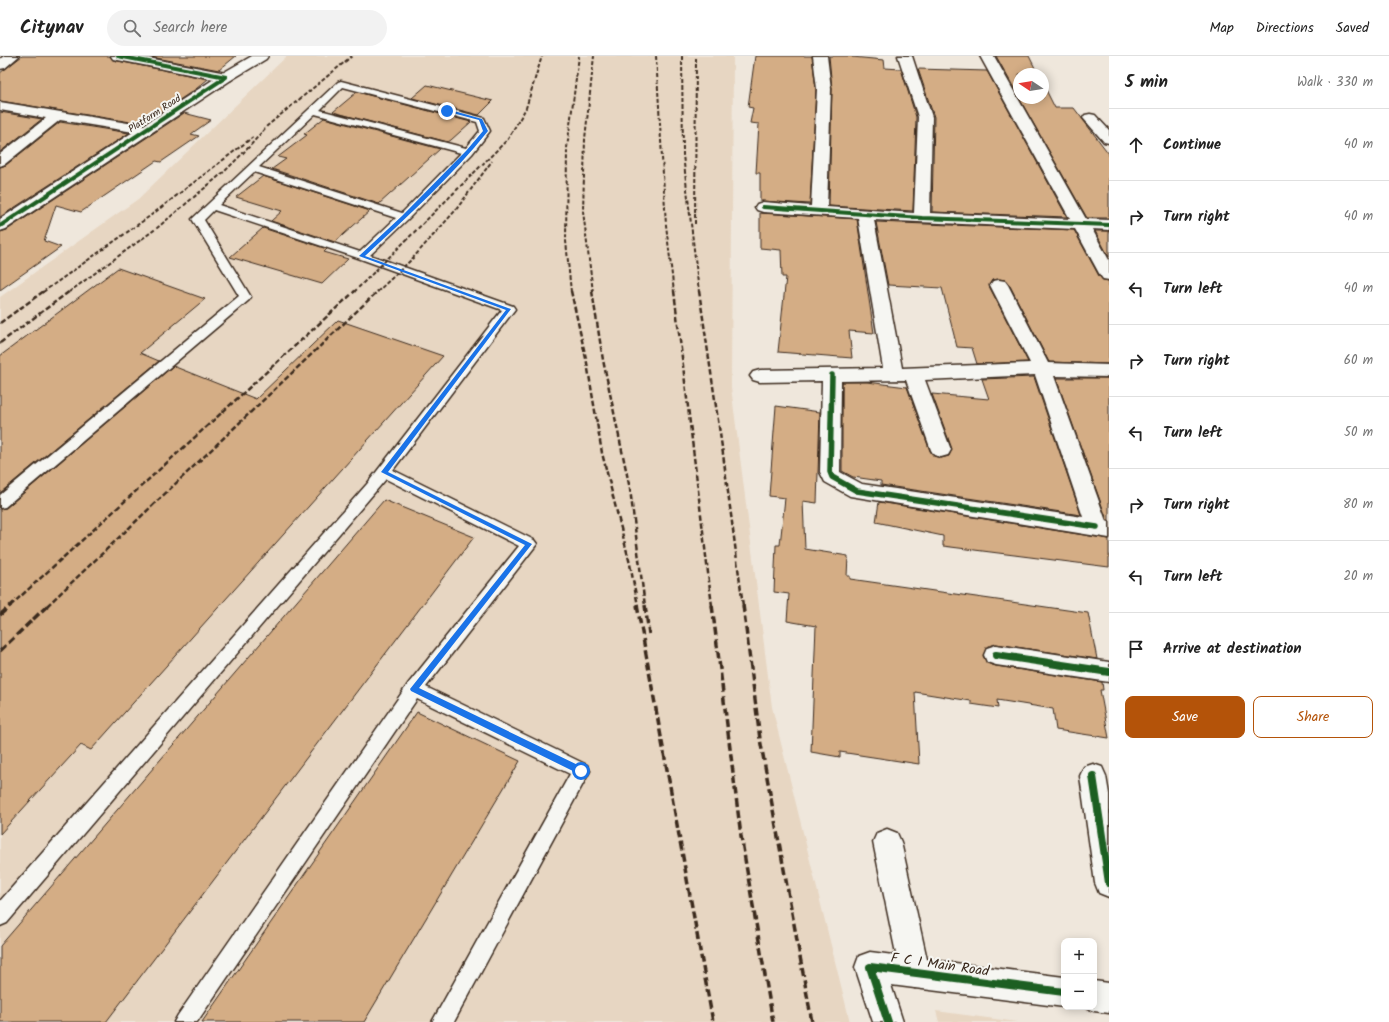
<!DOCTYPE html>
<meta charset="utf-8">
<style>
body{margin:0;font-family:Kalam,sans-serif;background:#f2f2f2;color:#222}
.controls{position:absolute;right:12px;bottom:12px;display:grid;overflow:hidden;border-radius:8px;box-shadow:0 2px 10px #0003}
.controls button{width:36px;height:36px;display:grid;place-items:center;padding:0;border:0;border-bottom:1px solid #e0e0e0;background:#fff;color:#222;font:20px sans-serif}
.compass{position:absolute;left:1013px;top:12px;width:36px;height:36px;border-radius:50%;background:#fff;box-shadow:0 2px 10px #0003;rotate:282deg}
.stop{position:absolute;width:12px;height:12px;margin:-9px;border:3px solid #1a73e8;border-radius:50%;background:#fff}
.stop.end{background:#1a73e8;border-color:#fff;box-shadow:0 1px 4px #0008}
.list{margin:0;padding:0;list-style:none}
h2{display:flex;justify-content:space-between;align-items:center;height:52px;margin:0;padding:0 16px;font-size:17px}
h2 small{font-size:13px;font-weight:400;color:#767676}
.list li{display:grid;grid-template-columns:26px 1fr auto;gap:12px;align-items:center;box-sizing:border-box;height:72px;padding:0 16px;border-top:1px solid #e0e0e0}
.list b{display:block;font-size:15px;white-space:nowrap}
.list em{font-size:13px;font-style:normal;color:#767676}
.actions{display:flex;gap:8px;padding:12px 16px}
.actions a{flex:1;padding:9px 0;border:1px solid #b45309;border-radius:8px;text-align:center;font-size:14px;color:#b45309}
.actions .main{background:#b45309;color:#fff}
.icon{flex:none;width:22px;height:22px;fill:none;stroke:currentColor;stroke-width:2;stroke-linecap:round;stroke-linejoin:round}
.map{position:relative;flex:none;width:1109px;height:966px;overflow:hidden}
header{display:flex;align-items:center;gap:24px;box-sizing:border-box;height:56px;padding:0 20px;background:#fff;border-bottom:1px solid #e0e0e0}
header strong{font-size:19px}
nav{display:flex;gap:22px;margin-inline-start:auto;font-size:14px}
.search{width:280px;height:36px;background:#f2f2f2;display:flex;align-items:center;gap:10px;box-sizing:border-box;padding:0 14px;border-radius:22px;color:#767676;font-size:15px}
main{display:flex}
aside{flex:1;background:#fff}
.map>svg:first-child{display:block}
.built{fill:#e7d6c2}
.building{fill:#d4ad85;stroke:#3b2a1e}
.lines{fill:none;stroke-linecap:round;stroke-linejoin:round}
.service-casing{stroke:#3b2a1e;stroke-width:3}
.minor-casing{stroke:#3b2a1e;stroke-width:3}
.tertiary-casing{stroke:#3b2a1e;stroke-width:3}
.service{fill:#f6f6f2;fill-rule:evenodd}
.minor{fill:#f6f6f2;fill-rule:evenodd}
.tertiary{fill:#f6f6f2;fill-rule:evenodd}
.rail-far2{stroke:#3b2a1e;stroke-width:2;stroke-dasharray:4 2;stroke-linecap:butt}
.rail-far1{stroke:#3b2a1e;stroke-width:2.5;stroke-dasharray:5.5 2.5;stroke-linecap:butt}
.rail{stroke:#3b2a1e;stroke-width:3.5;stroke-dasharray:8 3.5;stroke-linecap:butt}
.cycleway-far2-casing{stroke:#f6f6f2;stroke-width:5.5}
.cycleway-far1-casing{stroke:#f6f6f2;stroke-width:8}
.cycleway-casing{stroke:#f6f6f2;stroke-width:10}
.cycleway-far2{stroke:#1b5e20;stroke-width:4}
.cycleway-far1{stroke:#1b5e20;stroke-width:5.5}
.cycleway{stroke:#1b5e20;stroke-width:8}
.route{fill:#1a73e8}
.labels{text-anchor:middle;stroke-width:4;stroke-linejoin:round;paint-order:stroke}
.far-street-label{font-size:10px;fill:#3b2a1e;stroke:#f6f6f2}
.near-street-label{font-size:14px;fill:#3b2a1e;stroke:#f6f6f2}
</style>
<header>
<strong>Citynav</strong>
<div class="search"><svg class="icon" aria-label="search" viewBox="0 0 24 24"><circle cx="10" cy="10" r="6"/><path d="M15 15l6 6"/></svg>Search here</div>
<nav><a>Map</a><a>Directions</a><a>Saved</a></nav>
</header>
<main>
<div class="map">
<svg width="1109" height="966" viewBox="0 0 1109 966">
<rect width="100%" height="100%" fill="#efe7dc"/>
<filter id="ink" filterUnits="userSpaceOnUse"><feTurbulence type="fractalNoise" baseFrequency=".025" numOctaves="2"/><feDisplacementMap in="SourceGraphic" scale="8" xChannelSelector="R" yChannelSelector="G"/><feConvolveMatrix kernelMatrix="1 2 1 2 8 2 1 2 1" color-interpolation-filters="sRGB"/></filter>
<g filter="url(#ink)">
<path class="built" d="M287,0H733L731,331L772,651L850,966H0V241L138,143Z
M936,955L1017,966H939Z"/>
<path class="building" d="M22,0H110L113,4L208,23L196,33L143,68L0,45V17Z
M146,0H236L219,14Z
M755,0H812L816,33L810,148L760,145V117H756L759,68L750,67L753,52L748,51Z
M829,0H852V1L884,4L885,12L901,13L916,61L913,155L829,150L832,33Z
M996,0H1029L1038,18H1019V41Z
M918,13L987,15L1067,161L932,156L934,61Z
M1043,28L1055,52H1074L1109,98V162H1087L1019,42H1043Z
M427,29L493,45L479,59L412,42Z
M357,36L471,66L451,84L448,86L333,56Z
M0,56L42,63L0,96Z
M184,57L211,64L191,78L199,80L161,106L156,105L81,156L56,149L44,185L61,191L0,234V176L7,174Z
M324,62L440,93L379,148L272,113L286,103L278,101L307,79L304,78Z
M60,66L129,77L0,161V111L6,109Z
M263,120L370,155L335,186L271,165L282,155L236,141Z
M760,157L857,163L874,277L849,275L852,302L778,296L786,221H782L781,194L760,192Z
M876,166L1074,174L1099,220L1103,224L1109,225V308L1049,306L1009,228L1005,224L999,223L992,224L989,230L1028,306L977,308L972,292L957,291L942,232L888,229Z
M263,172L327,193L324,196L348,203L322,228L230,201Z
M1095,175H1109V201Z
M118,212L205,243L140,297L159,305L0,437V300Z
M338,264L443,300L91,694L81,689L0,778V453L6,452L173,310L256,343Z
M1034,321L1081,459L881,429V425L853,421L842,415V326H867L907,331L930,395L934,400L941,402L949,400L952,393L932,338L989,343L982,323Z
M1056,322H1109V464H1107Z
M776,350L820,356L817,447L803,445L805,493L848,500L847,520H850V523L1088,557L1097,603L996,588L987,591L983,600L987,607L996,610L1102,626L1103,634H1100L1109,682L1056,674L1053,653L997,644L998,652L971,648V645L915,636L919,708L840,696V701L811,696L816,570L787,565L789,538L774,536L776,489H780L785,442L769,440Z
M384,444L474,481L106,966H0V890Z
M879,446L1109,483V511L943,490V480L876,466Z
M417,656L520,705L364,966H202Z"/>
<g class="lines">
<defs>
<path id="service" d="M341,25L484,62L490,75L472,98L408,163L370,199L513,250L515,253L393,414L534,484L537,488L426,631L587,709L590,715L454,966H432L570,718L417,643L197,966H174L178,959L408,628L519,490L386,423L7,867L0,870V845L367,428L502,254L358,202L214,154L204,164L251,241L249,244L5,451L0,452V439L239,240L192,163L338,26ZM343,31L477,66L480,75L466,92L320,54ZM315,58L461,97L402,157L259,111ZM254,116L396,162L360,196L219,149Z"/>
<path id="minor" d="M4,0H19L5,12L0,13V3Z
M252,0H268L266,3L231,24H221L219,21L221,18Z
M813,0H827L831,33L827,151L914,157L918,61L898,0H912L932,61L930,157L1070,163L980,0H994L1086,163L1109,164V174L1092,173L1109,204V224L1103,223L1100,219L1075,173L874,164L902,312L1030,307L990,229L993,225L999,224L1005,225L1008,229L1048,307L1109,309V321L1054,320L1106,465L1109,466V482L850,440L825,426L820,416L822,325L760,326L753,324L750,320L753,316L760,314L883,312L858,162L763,156L757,154L755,151L757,148L763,146L811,150L817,33ZM1035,319L1083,461L862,428L840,416L841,325L906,324L931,394L934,399L941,401L948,399L951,394L925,324Z
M0,46L146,70L151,71L153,74L151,77L146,78L60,64L5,108L0,110V98L46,62L0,54Z
M1090,58L1095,59L1109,74V87L1104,86L1083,62L1085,59Z
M996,589L1109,606V626L996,609L987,606L984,599L987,592Z
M1093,708L1102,711L1106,720L1109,738V841L1099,837L1095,827L1080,720L1084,711Z
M887,773L897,777L901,786L930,917L926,928L915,932L904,928L900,917L873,786L877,777Z"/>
<path id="tertiary" d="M111,0H138L226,17L231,18L233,21L231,24L6,173L0,175V163L214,23L118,4L113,3Z
M870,896L1064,921V951L891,929L903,966H873L855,911L859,900Z
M1094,925L1109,927V957L1094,955L1084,951H1094Z"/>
</defs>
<use href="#service" class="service-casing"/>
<use href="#minor" class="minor-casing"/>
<use href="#tertiary" class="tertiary-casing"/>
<use href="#service" class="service"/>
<use href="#minor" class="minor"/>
<use href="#tertiary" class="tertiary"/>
<path class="rail-far2" d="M656,0L666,169L674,236
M682,0L683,99L699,236
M695,168L696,0
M43,236L150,160L253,81
M69,236L157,172L225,115L250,90L267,70L352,0
M354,236L508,83L526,52L542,0
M377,236L412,203L455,155L492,105
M571,236L566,185L567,92L579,0
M593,236L583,155L585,83L594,0"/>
<path class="rail-far1" d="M571,235L587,307L602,397L630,508L638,550
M592,235L603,304L630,433L645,550
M674,235L712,550
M699,235L723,398L743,550
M0,267L44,235
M0,287L70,235
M10,550L355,235
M47,550L378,235"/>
<path class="rail" d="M637,549L713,966
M645,549L649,578
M712,549L741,780L773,966
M743,549L760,683L812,966
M0,559L11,549
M0,595L48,549"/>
<defs>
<path id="cycleway-far2" d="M763,151L922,162L1109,169
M0,170L226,21L118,0"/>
<path id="cycleway-far1" d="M832,319L830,416L832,421L857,435L1097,471"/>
<path id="cycleway" d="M996,599L1109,616
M1093,720L1109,827
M888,966L870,911L1064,936"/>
</defs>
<use href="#cycleway-far2" class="cycleway-far2-casing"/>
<use href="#cycleway-far1" class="cycleway-far1-casing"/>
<use href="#cycleway" class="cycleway-casing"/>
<use href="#cycleway-far2" class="cycleway-far2"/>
<use href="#cycleway-far1" class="cycleway-far1"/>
<use href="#cycleway" class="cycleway"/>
</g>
</g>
<path class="route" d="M447,53L482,63L488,75C452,120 408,160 365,200L511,253L388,416L532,488L419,632L584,712L585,715L581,719L411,635L410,633L525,489L381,416L506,254L359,200L402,160L466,95L483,75L479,64L445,55Z"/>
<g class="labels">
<g class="far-street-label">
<text transform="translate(154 57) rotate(-33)" y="4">Platform Road</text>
</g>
<g class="near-street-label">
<text transform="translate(940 908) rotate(8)" y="5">F C I Main Road</text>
</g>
</g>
</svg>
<div class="controls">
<button>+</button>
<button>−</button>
</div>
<svg class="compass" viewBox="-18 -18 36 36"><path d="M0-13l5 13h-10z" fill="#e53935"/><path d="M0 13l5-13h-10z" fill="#767676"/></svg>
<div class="stop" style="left:581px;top:715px"></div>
<div class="stop end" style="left:447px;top:55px"></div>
</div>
<aside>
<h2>5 min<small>Walk · 330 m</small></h2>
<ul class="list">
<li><svg class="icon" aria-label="ahead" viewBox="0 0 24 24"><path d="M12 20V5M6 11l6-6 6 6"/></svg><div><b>Continue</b></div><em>40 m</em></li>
<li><svg class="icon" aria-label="right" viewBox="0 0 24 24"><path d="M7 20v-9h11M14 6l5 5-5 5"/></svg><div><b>Turn right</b></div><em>40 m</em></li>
<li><svg class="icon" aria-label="left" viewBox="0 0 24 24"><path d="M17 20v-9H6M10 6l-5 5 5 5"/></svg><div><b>Turn left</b></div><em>40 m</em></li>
<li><svg class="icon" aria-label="right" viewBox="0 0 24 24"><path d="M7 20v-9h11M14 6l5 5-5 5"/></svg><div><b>Turn right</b></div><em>60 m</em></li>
<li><svg class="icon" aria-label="left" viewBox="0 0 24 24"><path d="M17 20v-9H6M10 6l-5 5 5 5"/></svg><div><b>Turn left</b></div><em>50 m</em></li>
<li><svg class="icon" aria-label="right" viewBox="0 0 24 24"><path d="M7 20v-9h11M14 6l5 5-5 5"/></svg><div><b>Turn right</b></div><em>80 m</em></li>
<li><svg class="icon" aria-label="left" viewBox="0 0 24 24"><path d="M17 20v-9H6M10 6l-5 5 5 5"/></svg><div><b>Turn left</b></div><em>20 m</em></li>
<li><svg class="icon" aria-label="arrive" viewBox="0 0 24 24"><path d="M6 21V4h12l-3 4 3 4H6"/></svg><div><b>Arrive at destination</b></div></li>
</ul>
<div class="actions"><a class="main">Save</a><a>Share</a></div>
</aside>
</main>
